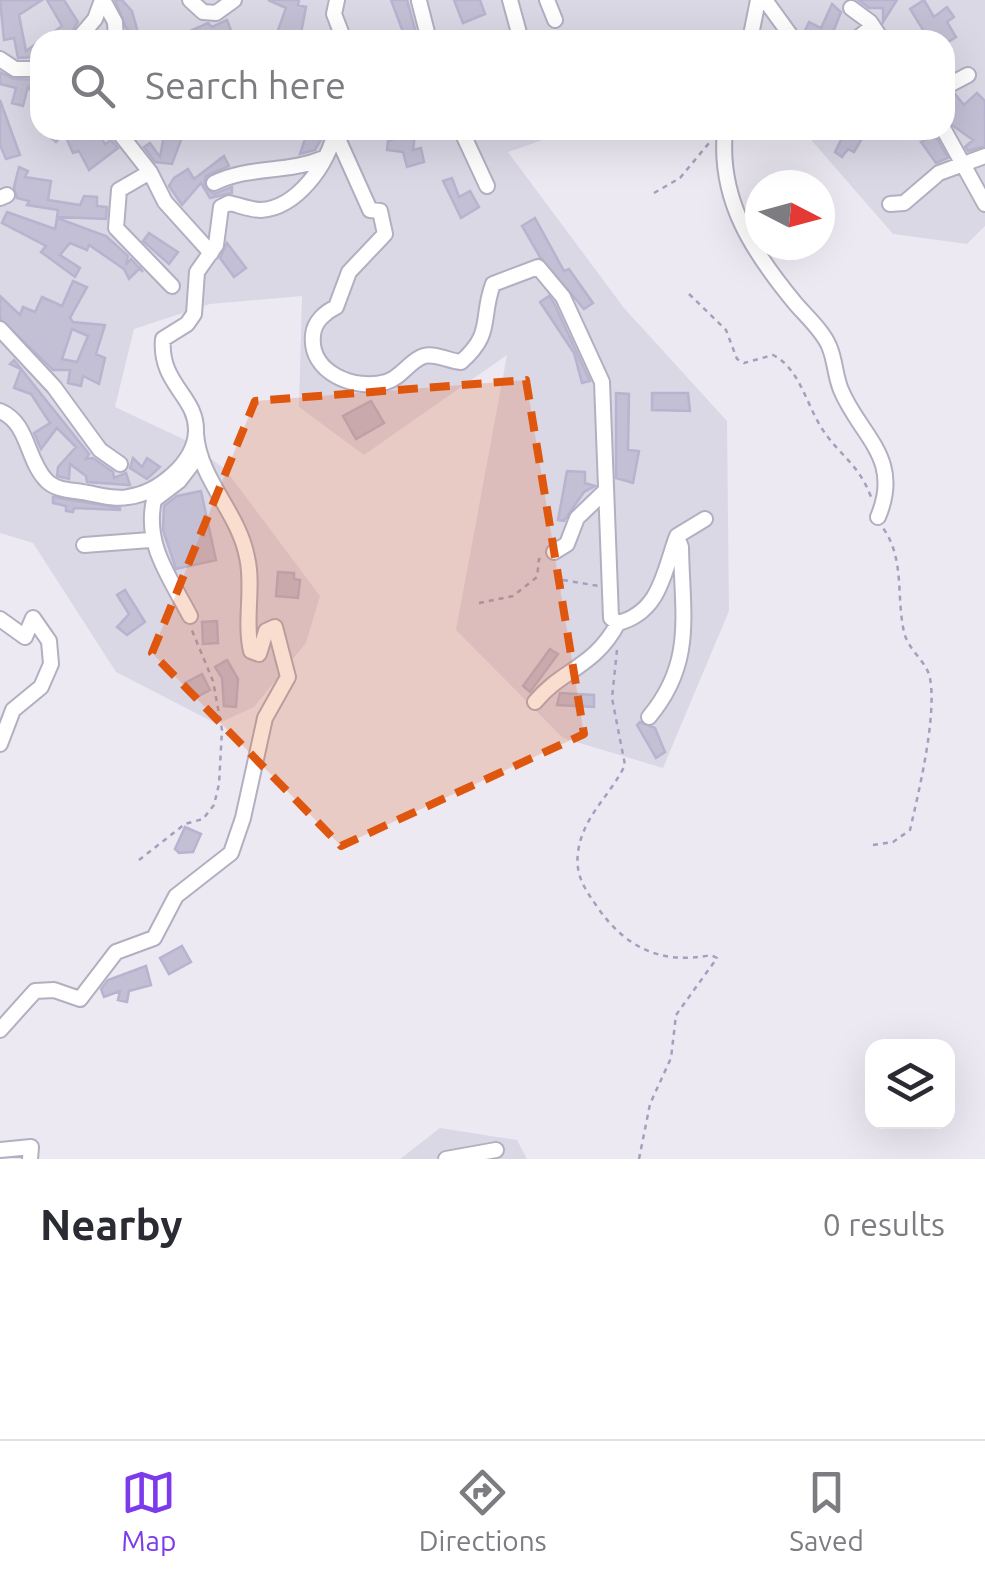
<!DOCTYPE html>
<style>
body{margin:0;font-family:Ubuntu,sans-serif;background:#f2f2f3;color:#2b2b33}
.controls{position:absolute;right:30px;bottom:30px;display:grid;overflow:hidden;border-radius:20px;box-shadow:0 10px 40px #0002}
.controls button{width:90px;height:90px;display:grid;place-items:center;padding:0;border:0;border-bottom:2px solid #e1e1e2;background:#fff;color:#2b2b33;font:50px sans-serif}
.compass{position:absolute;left:745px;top:170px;width:90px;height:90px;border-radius:50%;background:#fff;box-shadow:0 10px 40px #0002;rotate:96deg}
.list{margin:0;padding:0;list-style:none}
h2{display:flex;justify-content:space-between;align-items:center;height:130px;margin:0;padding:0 40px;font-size:42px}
h2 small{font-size:32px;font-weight:400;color:#7c7c81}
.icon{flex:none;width:55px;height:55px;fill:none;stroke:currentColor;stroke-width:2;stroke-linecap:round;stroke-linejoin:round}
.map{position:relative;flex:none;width:985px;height:1159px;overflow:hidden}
.search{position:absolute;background:#fff;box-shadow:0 10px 40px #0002;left:30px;right:30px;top:30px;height:110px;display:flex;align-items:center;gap:25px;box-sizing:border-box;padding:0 35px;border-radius:30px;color:#7c7c81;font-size:38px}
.sheet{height:280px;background:#fff}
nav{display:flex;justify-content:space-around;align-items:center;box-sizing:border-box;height:140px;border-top:2px solid #e1e1e2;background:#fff;font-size:28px;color:#7c7c81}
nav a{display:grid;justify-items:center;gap:5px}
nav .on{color:#7c3aed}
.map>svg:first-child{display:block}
.residential{fill:#dbd8e6}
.building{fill:#c3bfd4;stroke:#b8b3ce;stroke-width:2.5;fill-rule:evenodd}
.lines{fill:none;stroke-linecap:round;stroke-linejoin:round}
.minor-casing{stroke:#b3afc1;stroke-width:18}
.path{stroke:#a59fbe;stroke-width:2.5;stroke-dasharray:5 5;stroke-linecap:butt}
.minor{stroke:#fff;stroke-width:14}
.marked{fill:#df570f;fill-opacity:0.2;stroke:#df570f;stroke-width:8;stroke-dasharray:20 12;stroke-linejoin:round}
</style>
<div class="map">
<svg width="985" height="1159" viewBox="0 0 985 1159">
<rect width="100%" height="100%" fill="#ece9f3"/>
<path class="residential" d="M0,0H985V226L967,244L893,234L806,134L710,130H945V40H40V130H572L508,152L624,308L727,421L729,611L663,768L563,738L456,630L507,355L364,455L299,407L302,296L210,304L134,329L115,407L183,439L225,469L320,596L306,643L254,707L217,724L116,672L33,543L0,533Z
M440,1128L517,1140L527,1159H400Z"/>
<path class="building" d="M0,0H42L19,15L26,51L40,41V57L18,58L14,38L4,40Z
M47,0H64L78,22L67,40H42L62,26Z
M115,0H122L132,11L140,40L126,28Z
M268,0H299L298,5L306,7L300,39L277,33L286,8Z
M391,0H407L418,40H406Z
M454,0H480L485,14L463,23Z
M858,0H897L883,22V8H869Z
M924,0L934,17L947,7L954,17L947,22L956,37L945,44V40H917L925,33L910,9Z
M832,4L841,12L830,40L804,33L809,22L821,28Z
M227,20L232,33L216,40H170L208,23L212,27Z
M0,72L14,79L40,80V102L28,87L23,106L12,103L16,88L0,84Z
M977,93L985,101V146L968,151L965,147L973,140L945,120V98L955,94L964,105Z
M0,100L20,155L6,159L0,145Z
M42,130H97L105,144L111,140L118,148L89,170L79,151L73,153L64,133L56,142Z
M165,130L184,132L172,164L155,162L144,147L150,143L160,157Z
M308,130H323L322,138L315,150L300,154Z
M846,130H867L854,152L848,149L842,157L835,152Z
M410,134H415L413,150L421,148L424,162L407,167L403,152L387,150L388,141Z
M935,135L948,158L936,163L921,142Z
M224,156L229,166L206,176L204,186L214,194L232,187V193L210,198L201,183L182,205L169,186L174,178L188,169L194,179Z
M19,167L28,171L25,177L51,181L48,200L80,205L84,196L97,197V206L107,207L106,219L57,217L58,210L27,205L29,201L17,198L14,187Z
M452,178L459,197L470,191L479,207L461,218L443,181Z
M7,212L55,229L57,218L106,236L128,256L126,265L131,259L143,272L140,268L129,279L124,269L89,245L87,250L70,243L60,255L80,268L75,277L41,252L46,246L2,223Z
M535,218L564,271L569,269L593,303L584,309L540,257L522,226Z
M149,233L178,252L169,264L143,241Z
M227,243L246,268L234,277L220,258Z
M73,281L87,287L70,318L73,322L105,325L96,354L105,358L99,384L83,376L81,386L68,383L70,370H53L0,319V296L20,315L23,307L35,312L42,297L62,306ZM72,329L88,336L77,362L62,359Z
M549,296L554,303L590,381L582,383L574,353L540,302Z
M14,360L89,454L86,459L93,458L113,472L114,478L126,473L130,485L87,482L86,476L70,464L69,479L57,476L58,467L76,447L57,428L41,449L34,433L50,423L31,394L14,388L21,369L10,364Z
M616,393L629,394L628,450L639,451L633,483L616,478Z
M652,393H688L690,411L652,410Z
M371,401L384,423L356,439L343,416Z
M133,458L142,467L147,458L160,467L147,479L130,468Z
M567,471L585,472V483L595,486L584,492L564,521L558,520Z
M201,491L216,560L176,569L163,530L164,506L177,496Z
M53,497L120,508V510L74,508L73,512L66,511V506L53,503Z
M278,572L294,573V579L300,580L298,598L276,596Z
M125,590L145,622L127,635L117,627L129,614L117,595Z
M217,621L218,643L203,644L202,622Z
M550,649L558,654L530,692L523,686Z
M227,660L238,679L236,707L224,706L222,678L215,667Z
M202,674L210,690L193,699L185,683Z
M560,693L594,695V707L557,705Z
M640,722L655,728L665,752L656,758L637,725Z
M185,827L201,834L193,852L179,853L175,849Z
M182,946L191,962L169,974L160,958Z
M146,966L151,985L129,991L127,1002L118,1000L120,991L104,997L101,989L108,980Z"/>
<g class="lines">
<defs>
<path id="minor" d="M103,0L115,22L116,40
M190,0L203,12L216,13L234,0
M337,0L334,14L344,40
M510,0L521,40
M547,0L555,20
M765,0L794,40
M419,1L429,40
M851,8L870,22L882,40
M77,40L95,19L102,0
M750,40L758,0
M855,40L873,26
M0,59L15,69H40
M945,87L968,75
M117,130L150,172L165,202L211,253
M461,130L487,186
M725,130C718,200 753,252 795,303C806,316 823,331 829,346C835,359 835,376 841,390C860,436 903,458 878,517
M944,130L985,204
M335,132L370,210L380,211L385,234L349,272L336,307C325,312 314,322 313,335C309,373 355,391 386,382C401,378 410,360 424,356C436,353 449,361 461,362C494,333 480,319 493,284L538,267L563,297L602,382L611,618L618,623C661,612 664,570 677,536L705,519
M150,172L119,190L116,228L172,286
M214,183C251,165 286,174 324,158
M0,198L7,195
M890,204L904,203L939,173L985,156
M0,329L54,387L100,450L120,464
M0,411C29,423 26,459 46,480C55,490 70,490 82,492C96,494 114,500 128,497C158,493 195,463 196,431C197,396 159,384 163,339L187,324L194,314L197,272L216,245L221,207L229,203C239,205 251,210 261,210C297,208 329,163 335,131
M84,545L150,540
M554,552L567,544L577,518L604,492
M190,616C170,577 144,545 154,500L179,481L192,464
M0,619L25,637L33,618L49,641L51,664L41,687L13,710L0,744
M535,702C562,669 594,668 618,623
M649,717C695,662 682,614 681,547L677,537
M0,1030L35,991L54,990L80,999L116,952L154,938L176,896L231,853L243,818L265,718L288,677L275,627L266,631L259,654L251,651C244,621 254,587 247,557C238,511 200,481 196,434
M0,1150L31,1147L30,1159
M446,1159L496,1150"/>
</defs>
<use href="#minor" class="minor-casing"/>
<path class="path" d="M654,193L680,178L714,137
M689,294L726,330L737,359L744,363L773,355C799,368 806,403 821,427C838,455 858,462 871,497
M563,580L599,586
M479,603L513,596L537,577L539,559L545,561
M617,650L612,698L625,765C610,796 583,816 578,852C575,876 585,889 598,908C626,948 662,965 711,955L717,958L676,1015L671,1058L650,1104L639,1159
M873,845L893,842L910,830C919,791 937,716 930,678C927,662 908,650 904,632C896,596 905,559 883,528
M139,860L185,824L203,819L214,805L219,784L222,730L213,681L191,628"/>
<use href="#minor" class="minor"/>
</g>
<path class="marked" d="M526,380L584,734L341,846L152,653L255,401Z"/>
</svg>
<div class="controls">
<button><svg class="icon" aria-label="layers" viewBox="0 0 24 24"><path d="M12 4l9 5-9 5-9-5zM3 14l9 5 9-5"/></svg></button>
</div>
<svg class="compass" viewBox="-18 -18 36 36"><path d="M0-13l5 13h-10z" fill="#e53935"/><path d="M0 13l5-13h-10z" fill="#7c7c81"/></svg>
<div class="search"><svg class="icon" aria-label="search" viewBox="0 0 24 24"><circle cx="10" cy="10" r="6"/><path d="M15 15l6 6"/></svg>Search here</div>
</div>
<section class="sheet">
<h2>Nearby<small>0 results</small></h2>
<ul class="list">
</ul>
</section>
<nav>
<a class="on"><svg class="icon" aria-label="map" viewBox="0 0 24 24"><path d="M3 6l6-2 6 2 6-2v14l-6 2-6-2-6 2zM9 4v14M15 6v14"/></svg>Map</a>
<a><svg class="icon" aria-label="directions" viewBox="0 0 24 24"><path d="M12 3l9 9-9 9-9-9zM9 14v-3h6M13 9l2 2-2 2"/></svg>Directions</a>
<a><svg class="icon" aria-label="saved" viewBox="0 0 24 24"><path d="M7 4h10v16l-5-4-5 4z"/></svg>Saved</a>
</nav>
